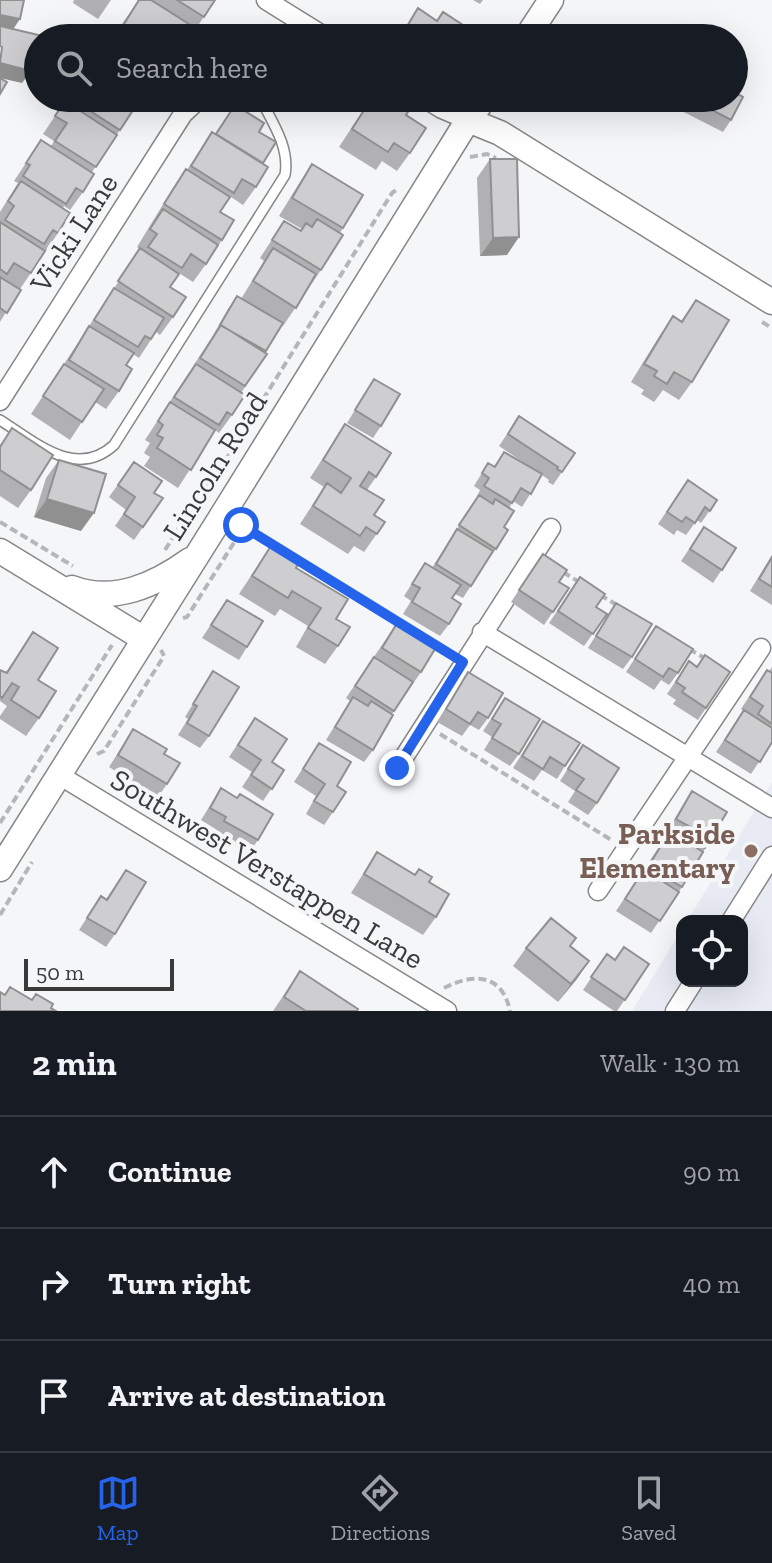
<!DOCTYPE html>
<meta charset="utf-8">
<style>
body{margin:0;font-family:"Zilla Slab",serif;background:#20242c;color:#f1f3f6}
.controls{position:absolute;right:24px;bottom:24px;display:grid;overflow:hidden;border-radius:16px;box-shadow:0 8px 32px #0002}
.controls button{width:72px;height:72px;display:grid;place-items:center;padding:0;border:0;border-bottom:2px solid #363941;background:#171b24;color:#f1f3f6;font:40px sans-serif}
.scale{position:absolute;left:24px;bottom:20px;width:150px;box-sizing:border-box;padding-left:8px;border:4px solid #3a3a3b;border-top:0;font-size:22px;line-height:28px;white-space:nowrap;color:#3a3a3b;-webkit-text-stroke:6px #f5f6f8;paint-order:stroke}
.stop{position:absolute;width:24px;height:24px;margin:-18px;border:6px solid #2563eb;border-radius:50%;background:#fff}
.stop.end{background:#2563eb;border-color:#fff;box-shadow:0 2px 8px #0008}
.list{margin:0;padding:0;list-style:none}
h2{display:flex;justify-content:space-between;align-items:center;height:104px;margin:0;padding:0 32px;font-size:34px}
h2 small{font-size:26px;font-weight:400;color:#9ea1a6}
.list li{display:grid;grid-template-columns:52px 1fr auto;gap:24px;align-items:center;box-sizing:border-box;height:112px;padding:0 32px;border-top:2px solid #363941}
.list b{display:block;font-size:30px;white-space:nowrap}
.list em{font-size:26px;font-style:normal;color:#9ea1a6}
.icon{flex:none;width:44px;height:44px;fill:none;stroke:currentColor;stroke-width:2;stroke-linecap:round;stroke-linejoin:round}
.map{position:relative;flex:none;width:772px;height:1011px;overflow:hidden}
.search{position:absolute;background:#171b24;box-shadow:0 8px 32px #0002;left:24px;right:24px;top:24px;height:88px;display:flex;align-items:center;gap:20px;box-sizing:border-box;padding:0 28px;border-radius:44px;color:#9ea1a6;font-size:30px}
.sheet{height:440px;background:#171b24}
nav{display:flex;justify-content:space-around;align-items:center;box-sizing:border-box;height:112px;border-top:2px solid #363941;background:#171b24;font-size:22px;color:#9ea1a6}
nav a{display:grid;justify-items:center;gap:4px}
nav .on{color:#2563eb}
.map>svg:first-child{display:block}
.built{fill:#e8ebf4}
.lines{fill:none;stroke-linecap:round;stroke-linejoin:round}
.service-casing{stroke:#868788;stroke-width:12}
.minor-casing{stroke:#868788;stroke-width:21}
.tertiary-casing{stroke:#868788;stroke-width:27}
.path{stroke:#b5b6b8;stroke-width:4;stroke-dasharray:8 4;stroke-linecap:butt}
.service{stroke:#fff;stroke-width:9}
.minor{stroke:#fff;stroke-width:18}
.tertiary{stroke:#fff;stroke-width:24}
.wall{fill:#b1b0b2}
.shaded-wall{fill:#909091}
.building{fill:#cecdcf;stroke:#909091;stroke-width:2}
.route{stroke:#2563eb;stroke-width:10}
.education-dot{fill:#8d6e63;stroke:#f5f6f8;stroke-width:3}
.labels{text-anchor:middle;stroke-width:8;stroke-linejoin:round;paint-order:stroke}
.street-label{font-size:30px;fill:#3a3a3b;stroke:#f5f6f8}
.education-label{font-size:30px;font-weight:bold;fill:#785e54;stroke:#f5f6f8;text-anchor:end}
</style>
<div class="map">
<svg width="772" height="1011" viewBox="0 0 772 1011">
<rect width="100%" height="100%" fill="#f5f6f8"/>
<path class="built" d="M772,782V1011H632L682,929V981H742V921H687Z"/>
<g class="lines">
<defs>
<path id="service" d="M0,420C35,442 76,480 114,445L285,175C290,147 272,122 260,98"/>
<path id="minor" d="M266,0L327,38
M424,98L442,109L468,120
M0,401L183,114L200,98
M482,632L772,808
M397,768L551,528
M59,775L447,1011
M598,891L761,648
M731,921L772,856
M675,1011L694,981"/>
<path id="tertiary" d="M526,38L551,0
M468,120L500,133L772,302
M0,551L144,639
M72,588C114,604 155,585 190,560
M0,869L223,514L468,120L485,98"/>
</defs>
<use href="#service" class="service-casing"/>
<use href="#minor" class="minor-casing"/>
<use href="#tertiary" class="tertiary-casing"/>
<path class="path" d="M470,157L487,154L496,158
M762,322L772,328
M0,522L73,566
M241,525L273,545
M165,550L196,500L242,437L252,417L392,193L399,188
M298,560L399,623
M563,572L579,582
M600,595L617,605
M183,618L187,617L242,530L241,526
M434,644L450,655
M689,649L706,659
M440,734L613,841
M97,754L104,751L164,656L161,650
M0,823L112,645
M0,915L32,862
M444,988C473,973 502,973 510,1011"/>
<use href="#service" class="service"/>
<use href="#minor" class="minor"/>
<use href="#tertiary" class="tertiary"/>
</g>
<path class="wall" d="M74,0H111L98,19L73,3Z
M137,0H215L191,36L187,33L184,38H111L119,26L120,27L138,1Z
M473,0H483L480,4Z
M67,98H141L92,172L83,192L70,210L64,206L63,208L58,233L20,289L0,322V212L18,183L14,181L41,140L51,146L54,141L43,134Z
M371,98H417L406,115L410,153L397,171L382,161L376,170L339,147Z
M671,98H734L731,120L723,132L668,104Z
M235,105L259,132L263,164L256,187L243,205L231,197L220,212L222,240L206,264L193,282L179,273L170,287L173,317L160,335L156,332L139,358L133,354L126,365L119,391L106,409L95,402L70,440L31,414L140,249L137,247L173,188L186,169L187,170L212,132L215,135Z
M490,159L507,255L480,256L477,178Z
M312,164L363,195L340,233L321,270L283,326L282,325L265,353L267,354L241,393L232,415L219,433L215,430L178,488L144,466L150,457L144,453L150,443L145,440L212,337L228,309L237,296L241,299L264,261L260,258L284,221L301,231L302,229L279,216L300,182Z
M696,300L692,382L679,400L663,390L654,402L641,394L644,390L631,382L660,335L673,316L681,321Z
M374,379L381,426L373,438L347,423Z
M519,416L575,453L553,485L548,482L549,480L542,475L522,507L513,501L509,508L496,549L487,561L463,598L455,594L452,598L449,624L440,636L403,614L411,601L404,596L425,563L432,568L451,538L476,499L480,490L474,486L488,463L494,466L504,452L530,467L499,446Z
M345,424L376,477L367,490L374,515L385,522L364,552L354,546L348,554L300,524L324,487L310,478Z
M12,428L31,490L18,508L0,496V445Z
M59,460L81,531L34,517L46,478Z
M134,462L154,493L163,498L134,540L115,526L126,510L109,497Z
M688,480L717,500L701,523L697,520L686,535L677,530L674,535L658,524Z
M704,527L736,548L713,583L681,561Z
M272,544L296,568L336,619L338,646L325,664L296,647L308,626L280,609L275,616L239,594Z
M543,554L559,582L569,588L544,625L511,602Z
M772,555V605L750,591Z
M580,577L596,607L607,614L584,646L549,623Z
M227,600L247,647L239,660L202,638Z
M616,603L632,657L623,669L588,648Z
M399,620L421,672L392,714L373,750L364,762L326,740L350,701L346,698Z
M656,626L678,673L669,685L661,680L654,690L626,672Z
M33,632L38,680L39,718L26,736L0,719V716L7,706L0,701V670L6,672Z
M689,661L697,667L730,672L698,720L673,704L676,700L667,694Z
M772,667V742L751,774L716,752L743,711L741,709L758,683L767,670L769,672Z
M213,671L209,736L200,748L178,735L188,719L185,717Z
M468,672L488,718L479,730L470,725L462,736L437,722Z
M505,698L519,754L510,766L484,750L492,737L483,731Z
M255,718L272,762L284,770L263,801L242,787L252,772L229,757Z
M543,721L565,766L557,779L542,770L534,781L513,768Z
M133,729L164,754L167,784L158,797L109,767Z
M319,743L333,812L324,825L306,814L316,796L294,782Z
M583,745L597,803L588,815L568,802L575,791L560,781Z
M221,788L258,840L249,853L215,833L217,830L201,820Z
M692,791L727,812L682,887L651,933L616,911L669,832L667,831Z
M377,852L429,882L436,917L423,935L351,893Z
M126,870L115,934L106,947L79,930L101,896L106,899Z
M571,946L589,961L558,1002L513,966L526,948Z
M607,954L615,960L649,964L617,1011H614L583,990Z
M300,971L357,1011H273Z"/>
<path class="shaded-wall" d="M0,15L20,19L12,31L0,29Z
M35,53L38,54V61L34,67L26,65Z
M0,63L31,71L22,83L0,78Z
M519,237L507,255L480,256L493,238Z
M47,499L94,513L81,531L34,517Z
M589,961L577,979L558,1002L571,984Z"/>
<path class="building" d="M0,0H24L20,19L0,15Z
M139,0H151L192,26L184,38H147L124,24Z
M177,0H215L204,17Z
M418,8L437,21L443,12L466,27L459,38H400Z
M0,26L47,37L38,38V54L35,53L31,71L0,63L2,47L0,46Z
M119,26L137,38H111Z
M0,78L7,82L0,94Z
M734,80L741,84L736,93L743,97L731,120L689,98H734Z
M70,98H141L120,130Z
M372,98H417L406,115L426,128L410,153L394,143L388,152L352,129Z
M65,101L117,135L96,167L55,141L67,123L55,116Z
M235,105L264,123L259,132L276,142L263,163L216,134Z
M212,132L268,167L256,187L242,179L234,193L191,166Z
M41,140L94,174L83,192L76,188L66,204L23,176L30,165L26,163Z
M490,159H517L519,237L493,238Z
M312,164L363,195L343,228L292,198Z
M186,169L230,197L220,212L234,220L222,240L164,204Z
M21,181L70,213L58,233L53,230L44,244L5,220L14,206L8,201Z
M163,209L218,245L206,264L191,254L182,268L148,247L157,234L150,229Z
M317,219L343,235L321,270L272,240L284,221L301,231L306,223L312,227Z
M0,222L45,251L31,273L14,263L7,274L0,269Z
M140,248L179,274L170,287L186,297L173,317L118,281Z
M273,248L316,274L296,308L253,281Z
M0,277L21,290L7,313L0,308Z
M114,288L164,318L151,339L145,336L138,347L94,320Z
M237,296L283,323L266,351L220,325Z
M696,300L729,320L692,382L674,372L667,384L654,376L657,371L644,364L673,316L682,322Z
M221,325L267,354L245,386L200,358Z
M89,326L134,353L126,365L132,369L119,391L69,360Z
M64,364L104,389L82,422L43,396Z
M196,364L245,395L232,415L227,412L219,425L174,397Z
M374,379L400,394L381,426L355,410Z
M170,402L215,430L191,470L157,448L163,438L157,435L163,425L158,421Z
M519,416L575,453L562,472L557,469L558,467L508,434Z
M345,424L391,453L376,477L369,472L360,486L384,500L374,515L385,522L377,534L366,527L360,536L313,506L327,483L341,493L351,478L323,460Z
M12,428L53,455L31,490L0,470V447Z
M504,452L542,474L531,494L521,488L512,503L484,486L489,478L482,473L488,463L495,467Z
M59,460L106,474L94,513L47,499Z
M134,462L162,481L154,493L163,498L143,527L124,514L135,497L118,485Z
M688,480L717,500L710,511L705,507L695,523L686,517L682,522L667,512Z
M479,495L493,504L495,499L514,511L504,527L508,530L496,549L459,525Z
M704,527L736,548L722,570L690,549Z
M457,529L493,551L471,586L436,564Z
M272,544L300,561L296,568L348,599L336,619L350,627L338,646L308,628L321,608L292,591L288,598L252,576Z
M543,554L567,570L559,582L569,588L553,612L519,590Z
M772,557V587L759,579Z
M425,563L461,585L452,598L461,604L449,624L412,602L420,588L412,584Z
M580,577L605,594L596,607L607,614L593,634L558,611Z
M227,600L263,621L247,647L211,625Z
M616,603L652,624L632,657L596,636Z
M399,620L438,644L421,672L382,648Z
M656,626L693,649L678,673L669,668L663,677L635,659Z
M33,632L58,648L38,680L56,691L39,718L11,700L19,687L12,683L2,698L0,696V670L7,673Z
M705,655L730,672L706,708L682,692L685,688L676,682L689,661L697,667Z
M374,657L413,682L394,711L355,686Z
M767,670L772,673V724L758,714L763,706L750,697Z
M213,671L239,687L209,736L187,723L197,706L193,704Z
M468,672L503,693L488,718L478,712L470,724L446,709Z
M353,697L368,706L371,701L393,715L373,750L335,727Z
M505,698L540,719L519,754L492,738L501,724L492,719Z
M744,710L772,728V742L760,762L725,740Z
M255,718L287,739L272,762L284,770L272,789L251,775L261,760L238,745Z
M543,721L580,743L565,766L550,757L543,769L522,756Z
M133,729L167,749L164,754L180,763L167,784L118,755Z
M319,743L351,762L337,786L346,792L333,812L314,801L325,784L303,769Z
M583,745L619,768L597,803L576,790L584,779L568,769Z
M221,788L237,798L240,794L273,814L258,840L224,821L226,817L210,808Z
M692,791L727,812L705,848L685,836L690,827L676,819Z
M670,831L703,852L682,887L648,867Z
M377,852L415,875L419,869L432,877L429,882L449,894L436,917L364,874Z
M644,869L679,892L660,921L625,899Z
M126,870L146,882L115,934L87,918L101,896L107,900Z
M551,918L576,938L570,946L589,961L571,984L526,948Z
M624,947L649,964L625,1000L591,977L607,954L615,960Z
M300,971L358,1009L357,1011H306L284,997Z
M10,987L32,1000L36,994L53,1004L51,1008L56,1011H0V992L5,995Z"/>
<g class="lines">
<path class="route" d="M241,525L463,662L397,768"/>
</g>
<circle class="education-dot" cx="751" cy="851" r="8"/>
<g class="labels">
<g class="street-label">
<text transform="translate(74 233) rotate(-57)" y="10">Vicki Lane</text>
<text transform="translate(215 466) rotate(-58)" y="10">Lincoln Road</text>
<text transform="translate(267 869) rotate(31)" y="10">Southwest Verstappen Lane</text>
</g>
<g class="education-label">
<text x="735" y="844">Parkside<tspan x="735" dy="34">Elementary</tspan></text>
</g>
</g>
</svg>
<div class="controls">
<button><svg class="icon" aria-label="locate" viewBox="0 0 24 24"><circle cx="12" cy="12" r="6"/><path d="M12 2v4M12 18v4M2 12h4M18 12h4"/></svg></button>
</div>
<div class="scale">50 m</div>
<div class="stop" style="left:241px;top:525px"></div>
<div class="stop end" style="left:397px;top:768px"></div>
<div class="search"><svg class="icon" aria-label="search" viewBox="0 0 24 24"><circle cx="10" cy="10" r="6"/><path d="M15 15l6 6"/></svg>Search here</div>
</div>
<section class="sheet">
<h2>2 min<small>Walk · 130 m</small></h2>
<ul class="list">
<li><svg class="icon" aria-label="ahead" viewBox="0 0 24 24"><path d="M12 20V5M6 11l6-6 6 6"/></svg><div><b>Continue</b></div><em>90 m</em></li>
<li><svg class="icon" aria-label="right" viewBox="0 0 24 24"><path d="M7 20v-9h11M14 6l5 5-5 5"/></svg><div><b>Turn right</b></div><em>40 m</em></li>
<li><svg class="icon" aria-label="arrive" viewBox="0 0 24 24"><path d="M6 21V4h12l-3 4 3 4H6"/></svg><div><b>Arrive at destination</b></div></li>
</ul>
</section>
<nav>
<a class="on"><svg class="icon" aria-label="map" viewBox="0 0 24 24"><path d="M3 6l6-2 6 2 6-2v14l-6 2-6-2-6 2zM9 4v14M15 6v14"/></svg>Map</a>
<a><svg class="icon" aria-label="directions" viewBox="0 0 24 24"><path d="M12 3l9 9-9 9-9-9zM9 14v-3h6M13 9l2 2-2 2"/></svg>Directions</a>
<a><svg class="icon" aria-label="saved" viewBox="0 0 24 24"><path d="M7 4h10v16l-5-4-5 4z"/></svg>Saved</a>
</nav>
